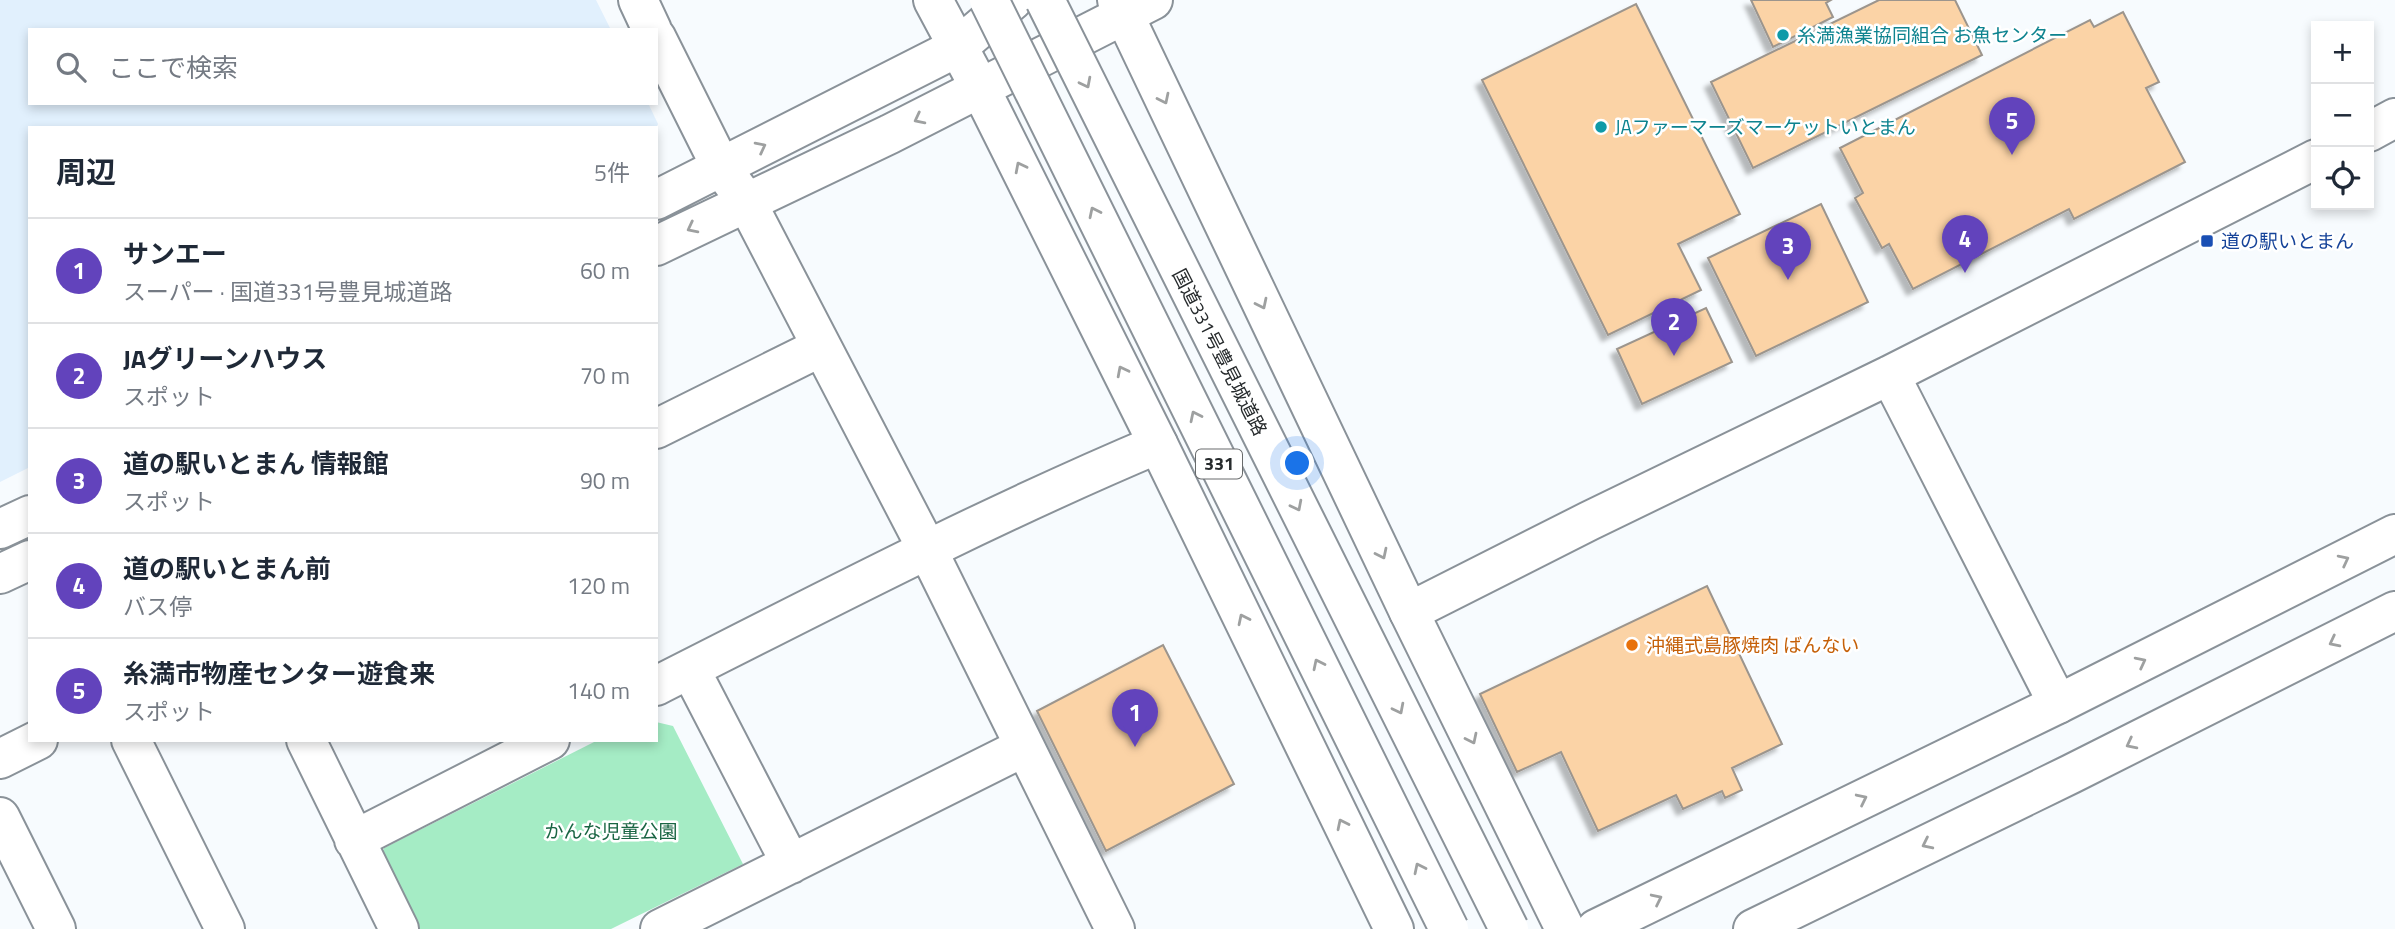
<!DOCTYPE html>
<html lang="ja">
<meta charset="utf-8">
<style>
body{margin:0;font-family:"Titillium Web","Noto Sans JP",sans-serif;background:#f2f2f3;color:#1f2937}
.controls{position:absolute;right:21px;top:21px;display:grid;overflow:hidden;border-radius:0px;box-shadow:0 4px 10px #0003}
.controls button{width:63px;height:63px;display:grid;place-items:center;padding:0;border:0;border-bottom:2px solid #e0e1e3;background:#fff;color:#1f2937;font:35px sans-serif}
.you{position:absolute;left:1298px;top:464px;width:24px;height:24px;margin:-18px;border:5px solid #fff;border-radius:50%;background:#1a73e8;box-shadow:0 0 0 10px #1a73e833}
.badge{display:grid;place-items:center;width:46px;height:46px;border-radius:50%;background:#6243bc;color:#fff;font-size:23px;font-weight:700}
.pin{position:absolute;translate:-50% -58px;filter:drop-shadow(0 2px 4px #0008)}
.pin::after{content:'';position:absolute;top:37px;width:24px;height:21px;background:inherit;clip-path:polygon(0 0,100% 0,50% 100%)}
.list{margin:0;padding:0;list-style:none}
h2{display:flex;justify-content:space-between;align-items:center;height:91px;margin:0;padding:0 28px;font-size:30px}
h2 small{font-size:23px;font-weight:400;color:#747a83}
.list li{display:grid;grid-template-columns:46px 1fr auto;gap:21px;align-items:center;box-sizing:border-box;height:105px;padding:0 28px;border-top:2px solid #e0e1e3}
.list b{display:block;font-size:26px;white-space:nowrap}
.list p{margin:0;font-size:23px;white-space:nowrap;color:#747a83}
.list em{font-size:23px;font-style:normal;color:#747a83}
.icon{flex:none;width:38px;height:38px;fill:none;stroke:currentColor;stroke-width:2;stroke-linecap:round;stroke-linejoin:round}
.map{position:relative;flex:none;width:2395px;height:929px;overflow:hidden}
.search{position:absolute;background:#fff;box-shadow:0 4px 10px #0003;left:28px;top:28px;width:630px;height:77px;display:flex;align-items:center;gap:18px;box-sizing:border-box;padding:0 24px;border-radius:0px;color:#747a83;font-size:26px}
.panel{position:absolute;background:#fff;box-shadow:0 4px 10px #0003;left:28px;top:126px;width:630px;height:616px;border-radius:0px}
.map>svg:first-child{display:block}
.built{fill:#e1f0fd}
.green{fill:#a5ecc5}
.building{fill:#fbd3a6;stroke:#9c958d;stroke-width:2;filter:url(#shadow)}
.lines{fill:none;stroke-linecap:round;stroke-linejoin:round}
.minor-casing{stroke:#8a9299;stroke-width:42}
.tertiary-casing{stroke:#8a9299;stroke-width:42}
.trunk-casing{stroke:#8a9299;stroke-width:42}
.minor{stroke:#fff;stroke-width:38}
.tertiary{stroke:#fff;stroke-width:38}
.trunk{stroke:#fff;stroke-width:38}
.trunk-bridge-casing{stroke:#8a9299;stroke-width:42;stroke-linecap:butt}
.trunk-bridge{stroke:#fff;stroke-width:38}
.oneway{stroke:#9ea0a0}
.culture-dot{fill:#0f9aa8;stroke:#fff;stroke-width:2.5}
.transit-dot{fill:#1a4fb4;stroke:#fff;stroke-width:2.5}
.food-dot{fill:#e8710a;stroke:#fff;stroke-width:2.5}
.labels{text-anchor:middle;stroke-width:5;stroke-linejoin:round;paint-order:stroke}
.shield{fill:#fff;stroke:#686b6c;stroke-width:2}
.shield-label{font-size:18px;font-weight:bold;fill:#272b2d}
.culture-label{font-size:19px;fill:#0d838f;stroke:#fff;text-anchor:start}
.transit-label{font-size:19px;fill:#164399;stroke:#fff;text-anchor:start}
.street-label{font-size:19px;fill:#272b2d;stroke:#fff}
.food-label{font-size:19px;fill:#c56008;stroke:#fff;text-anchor:start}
.park-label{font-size:19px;fill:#196543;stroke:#fff}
</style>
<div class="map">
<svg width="2395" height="929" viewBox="0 0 2395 929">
<defs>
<filter id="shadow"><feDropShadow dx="-6" dy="6" stdDeviation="2" flood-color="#0004"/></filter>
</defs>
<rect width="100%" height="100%" fill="#f7fbfe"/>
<path class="built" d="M0,0H596L611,30H30V103H648L658,124L656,128H30V467L0,482Z"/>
<path class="green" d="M656,722L673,726L743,864L611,929H408L376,871L384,848L598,740H656Z"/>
<path class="building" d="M1751,0H1831L1826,3L1833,17L1773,47Z
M1879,0H1955L1982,55L1753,168L1711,82Z
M1636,4L1740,214L1678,244L1701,290L1608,335L1482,80Z
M2123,12L2159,82L2146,88L2185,162L2074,219L2069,209L1913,289L1889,244L1882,248L1855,198L1863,193L1840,148L2090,20L2094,27Z
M1821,204L1868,302L1756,356L1708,258Z
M1706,308L1732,362L1642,404L1617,349Z
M1707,586L1782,744L1732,768L1742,790L1725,798L1722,791L1683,809L1676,795L1598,831L1561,752L1517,772L1480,694Z
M1163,645L1234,784L1106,851L1037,711Z"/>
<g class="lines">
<defs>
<path id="minor" d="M638,0L652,30
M656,37L721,167L746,201L927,549L1115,929
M2369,132L2395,118
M1890,375L2058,704
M656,429L821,347
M1409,612L1589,521L1890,375L2316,159
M690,669L791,864
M656,686C822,602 987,516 1158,444
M131,740L225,929
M306,740L399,929
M0,759L38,740
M0,817L56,929
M354,840L550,740
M660,929L1024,747"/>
<path id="tertiary" d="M656,200L958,47L1013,0
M656,246L890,134L1153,0
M0,529L30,515
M0,574L30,560
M1596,929L2058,704L2395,534
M1753,929L2071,774L2395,611"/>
<path id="trunk" d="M933,0L980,88L1158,444L1394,929
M1117,0L1409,612L1565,929"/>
</defs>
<use href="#minor" class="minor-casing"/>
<use href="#tertiary" class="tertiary-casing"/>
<use href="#trunk" class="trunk-casing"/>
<use href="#minor" class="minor"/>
<use href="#tertiary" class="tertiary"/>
<use href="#trunk" class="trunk"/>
<defs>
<path id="trunk-bridge" d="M989,0L1449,929
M1045,0L1509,929"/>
</defs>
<use href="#trunk-bridge" class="trunk-bridge-casing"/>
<use href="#trunk-bridge" class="trunk-bridge"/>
</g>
<defs><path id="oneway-chevron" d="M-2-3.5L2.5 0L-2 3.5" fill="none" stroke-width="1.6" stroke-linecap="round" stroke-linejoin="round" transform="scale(1.75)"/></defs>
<g class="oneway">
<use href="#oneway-chevron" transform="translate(1086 83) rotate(63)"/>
<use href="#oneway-chevron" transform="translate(1164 99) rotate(64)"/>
<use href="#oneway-chevron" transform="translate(919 119) rotate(153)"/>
<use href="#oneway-chevron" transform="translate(761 147) rotate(-27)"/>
<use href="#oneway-chevron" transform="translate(1020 167) rotate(-117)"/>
<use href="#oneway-chevron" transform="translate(1094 212) rotate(-116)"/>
<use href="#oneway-chevron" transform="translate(692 228) rotate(153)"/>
<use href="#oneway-chevron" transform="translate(1262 304) rotate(64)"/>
<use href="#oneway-chevron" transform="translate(1122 371) rotate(-117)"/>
<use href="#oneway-chevron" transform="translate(1195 416) rotate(-116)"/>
<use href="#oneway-chevron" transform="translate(1297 506) rotate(63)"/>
<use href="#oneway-chevron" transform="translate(1382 554) rotate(64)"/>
<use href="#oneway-chevron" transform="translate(2344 560) rotate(-27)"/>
<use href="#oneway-chevron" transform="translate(1243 619) rotate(-116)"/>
<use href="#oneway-chevron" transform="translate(2334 642) rotate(153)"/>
<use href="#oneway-chevron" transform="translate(2141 662) rotate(-27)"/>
<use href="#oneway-chevron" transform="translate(1318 664) rotate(-116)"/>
<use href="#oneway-chevron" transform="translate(1399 709) rotate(63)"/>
<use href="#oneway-chevron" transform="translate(1472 739) rotate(64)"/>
<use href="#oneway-chevron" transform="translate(2131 744) rotate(153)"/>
<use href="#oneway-chevron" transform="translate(1862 799) rotate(-26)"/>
<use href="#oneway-chevron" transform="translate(1342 824) rotate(-116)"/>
<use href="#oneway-chevron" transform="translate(1927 844) rotate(154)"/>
<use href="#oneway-chevron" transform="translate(1419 868) rotate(-116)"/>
<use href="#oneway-chevron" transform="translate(1657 899) rotate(-26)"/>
</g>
<g class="culture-dot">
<circle cx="1783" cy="35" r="7"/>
<circle cx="1601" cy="127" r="7"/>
</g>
<rect class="transit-dot" x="2200" y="234" width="14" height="14" rx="3.5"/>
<circle class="food-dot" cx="1632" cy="645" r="7"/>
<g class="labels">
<rect class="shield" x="1196" y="449.5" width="46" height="29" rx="5"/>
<g class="shield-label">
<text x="1219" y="470">331</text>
</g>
<g class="culture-label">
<text x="1797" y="42">糸満漁業協同組合 お魚センター</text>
<text x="1615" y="134">JAファーマーズマーケットいとまん</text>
</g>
<g class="transit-label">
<text x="2221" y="248">道の駅いとまん</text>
</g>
<g class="street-label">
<text transform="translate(1220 352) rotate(63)" y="7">国道331号豊見城道路</text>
</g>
<g class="food-label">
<text x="1646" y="652">沖縄式島豚焼肉 ばんない</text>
</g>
<g class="park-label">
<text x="611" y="838">かんな児童公園</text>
</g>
</g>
</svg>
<div class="controls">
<button>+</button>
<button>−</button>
<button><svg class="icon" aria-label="locate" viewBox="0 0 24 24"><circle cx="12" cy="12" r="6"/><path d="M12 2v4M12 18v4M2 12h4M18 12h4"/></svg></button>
</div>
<div class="you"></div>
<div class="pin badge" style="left:1135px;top:747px">1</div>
<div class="pin badge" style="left:1674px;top:356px">2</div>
<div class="pin badge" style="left:1788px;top:280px">3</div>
<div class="pin badge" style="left:1965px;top:273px">4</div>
<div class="pin badge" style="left:2012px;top:155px">5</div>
<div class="search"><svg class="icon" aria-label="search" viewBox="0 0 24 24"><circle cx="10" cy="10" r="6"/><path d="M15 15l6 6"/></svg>ここで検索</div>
<section class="panel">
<h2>周辺<small>5件</small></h2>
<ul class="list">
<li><span class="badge">1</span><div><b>サンエー</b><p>スーパー · 国道331号豊見城道路</p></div><em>60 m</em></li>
<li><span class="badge">2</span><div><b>JAグリーンハウス</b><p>スポット</p></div><em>70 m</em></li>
<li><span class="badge">3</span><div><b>道の駅いとまん 情報館</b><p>スポット</p></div><em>90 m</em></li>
<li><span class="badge">4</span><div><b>道の駅いとまん前</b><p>バス停</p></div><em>120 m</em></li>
<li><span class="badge">5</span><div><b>糸満市物産センター遊食来</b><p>スポット</p></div><em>140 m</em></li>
</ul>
</section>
</div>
